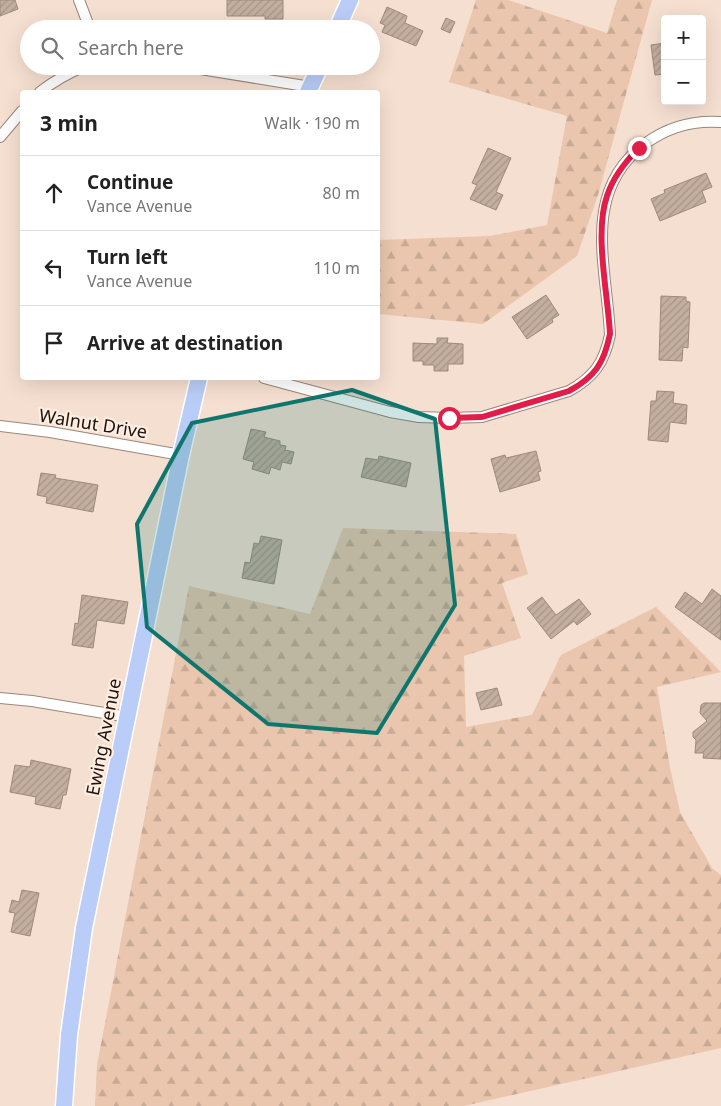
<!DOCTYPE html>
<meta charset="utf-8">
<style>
body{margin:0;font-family:"Noto Sans",sans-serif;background:#f2f2f2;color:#222}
.controls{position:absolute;right:15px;top:15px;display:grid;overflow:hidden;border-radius:5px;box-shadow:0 5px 20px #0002}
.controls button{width:45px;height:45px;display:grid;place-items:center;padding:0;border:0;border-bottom:1px solid #e0e0e0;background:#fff;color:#222;font:25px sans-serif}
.stop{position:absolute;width:15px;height:15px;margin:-11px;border:4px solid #e11d48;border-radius:50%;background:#fff}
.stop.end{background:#e11d48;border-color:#fff;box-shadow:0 1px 5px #0008}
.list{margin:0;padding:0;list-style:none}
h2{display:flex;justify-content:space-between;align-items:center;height:65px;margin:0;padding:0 20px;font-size:21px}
h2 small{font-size:16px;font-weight:400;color:#767676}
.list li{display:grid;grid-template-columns:32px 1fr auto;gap:15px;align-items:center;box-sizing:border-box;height:75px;padding:0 20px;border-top:1px solid #e0e0e0}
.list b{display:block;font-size:19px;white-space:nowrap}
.list p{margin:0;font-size:16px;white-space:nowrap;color:#767676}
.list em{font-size:16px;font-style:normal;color:#767676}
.icon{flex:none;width:28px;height:28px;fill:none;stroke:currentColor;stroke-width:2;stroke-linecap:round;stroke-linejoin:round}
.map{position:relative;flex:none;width:721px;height:1106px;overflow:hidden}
.search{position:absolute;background:#fff;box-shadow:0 5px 20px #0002;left:20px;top:20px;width:360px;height:55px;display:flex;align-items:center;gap:12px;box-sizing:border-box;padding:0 18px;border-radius:28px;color:#767676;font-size:19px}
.panel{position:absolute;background:#fff;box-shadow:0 5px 20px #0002;left:20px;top:90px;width:360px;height:290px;border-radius:5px}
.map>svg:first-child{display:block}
.forest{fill:url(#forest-firs)}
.building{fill:url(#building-hatch);stroke:#9d8a7c}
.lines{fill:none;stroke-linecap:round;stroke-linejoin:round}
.minor-casing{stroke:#9b877a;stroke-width:12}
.primary-casing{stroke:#fff;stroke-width:19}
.minor{stroke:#fff;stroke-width:10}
.primary{stroke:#bacdf8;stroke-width:16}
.route{stroke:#e11d48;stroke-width:6}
.marked{fill:#0f766e;fill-opacity:0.2;stroke:#0f766e;stroke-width:4;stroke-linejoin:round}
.labels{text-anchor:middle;stroke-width:4.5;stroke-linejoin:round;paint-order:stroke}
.street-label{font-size:18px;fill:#1b130e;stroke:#ffede1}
</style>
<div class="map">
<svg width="721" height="1106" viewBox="0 0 721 1106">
<defs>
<pattern id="forest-firs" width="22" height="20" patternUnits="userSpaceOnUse" patternTransform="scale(1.25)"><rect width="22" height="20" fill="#e9c6ad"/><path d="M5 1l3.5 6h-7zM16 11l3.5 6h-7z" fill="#c7a994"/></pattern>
<pattern id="building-hatch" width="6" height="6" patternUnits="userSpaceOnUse" patternTransform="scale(1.25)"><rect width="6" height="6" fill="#c3aea0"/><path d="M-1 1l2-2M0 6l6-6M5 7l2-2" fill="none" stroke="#a79589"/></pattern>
</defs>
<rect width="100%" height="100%" fill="#f5dfd0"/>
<path class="forest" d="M476,0H508L607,33L617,0H652L598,195L577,256L483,324L378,314V240L490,236L547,225L567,116L449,82Z
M343,528L516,534L528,574L502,583L521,638L464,656L466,727L532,715L561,655L656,607L721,672L657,687L670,768L680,812L712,868L721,875V1048L464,1106H95L97,1065L189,586L310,614Z"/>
<path class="building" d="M0,0H15L18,9L0,16Z
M227,0H283V19H265V16H227Z
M387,7L407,16L405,23L423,31L416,46L382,32L385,25L380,23Z
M446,18L455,22L450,33L441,29Z
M665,43V74L655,75L651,45Z
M488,148L511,158L496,192L503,195L496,210L470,199L477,185L472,183Z
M706,173L712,187L702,191L706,202L660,221L651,199L665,193L664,190Z
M546,295L559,315L552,319L553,322L527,339L512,317Z
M661,296L686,297V301L690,302L688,348L683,347L682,361L659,360Z
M437,338H448L447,343L463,344V364H448V371H434V365H423V361H413V343L437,344Z
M657,391L674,392L673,403L687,405L686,424L670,422L668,442L648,440L651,401H656Z
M251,429L266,432L264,437L280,441V445L286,446L285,450L294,452L291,464L282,462L280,470L271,467L269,474L252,469L254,462L243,459Z
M536,451L541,471L538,472L540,480L500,492L491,459L505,455L506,458Z
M379,456L411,463L406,487L361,477L366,458L378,460Z
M41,473L56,475L55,478L98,485L93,512L46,503L47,497L37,495Z
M261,536L282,540L274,584L242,578L245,562L250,563L254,543L259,544Z
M712,589L721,596V640L675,607L685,592L702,604Z
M82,595L128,602L124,624L97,620L93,648L72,645L75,623L78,624Z
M542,597L556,615L579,599L591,614L577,625L574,621L551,639L527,608Z
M497,688L502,705L481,710L476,693Z
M704,703H721V759L703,758L704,753H695L696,740L693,737V732L707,721L700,713L701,705Z
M31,760L71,769L66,795H63L60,809L35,804L36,797L10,792L15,765L30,767Z
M22,890L39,893L30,936L11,932L15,913L9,912L12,900L19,902Z"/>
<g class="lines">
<defs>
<path id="minor" d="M79,0L90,29
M182,66L311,87
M40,92C54,81 68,73 85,66
M0,137L22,111
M264,378L390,412L419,417L449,418L482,417L569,391C594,377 604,363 610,335C607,266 580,191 646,143C668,127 694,120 721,122
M0,426L50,432L181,455
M0,698L32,701L128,717"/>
<path id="primary" d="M337,29L350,0
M308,92L320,66
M64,1106L69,1035L84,928L181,455L199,378"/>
</defs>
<use href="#minor" class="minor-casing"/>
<use href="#primary" class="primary-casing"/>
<use href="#minor" class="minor"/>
<use href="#primary" class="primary"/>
</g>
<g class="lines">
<path class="route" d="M449,418L482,417L569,391C595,377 604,363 610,334C608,294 594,233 607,196C613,177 625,162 639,148"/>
</g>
<path class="marked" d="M352,390L435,419L455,605L377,733L268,724L147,627L137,524L192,423Z"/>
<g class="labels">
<g class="street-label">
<text transform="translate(93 424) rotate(9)" y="6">Walnut Drive</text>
<text transform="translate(104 737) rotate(-79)" y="6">Ewing Avenue</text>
</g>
</g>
</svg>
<div class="controls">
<button>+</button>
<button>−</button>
</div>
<div class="stop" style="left:449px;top:418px"></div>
<div class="stop end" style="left:639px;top:148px"></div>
<div class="search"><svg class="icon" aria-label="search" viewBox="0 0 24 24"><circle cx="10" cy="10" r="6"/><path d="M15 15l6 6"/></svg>Search here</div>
<section class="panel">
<h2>3 min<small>Walk · 190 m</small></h2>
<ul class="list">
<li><svg class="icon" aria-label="ahead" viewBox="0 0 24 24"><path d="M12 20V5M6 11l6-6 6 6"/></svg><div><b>Continue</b><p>Vance Avenue</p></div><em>80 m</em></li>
<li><svg class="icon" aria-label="left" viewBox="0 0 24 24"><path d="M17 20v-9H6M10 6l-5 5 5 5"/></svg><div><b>Turn left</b><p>Vance Avenue</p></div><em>110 m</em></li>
<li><svg class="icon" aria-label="arrive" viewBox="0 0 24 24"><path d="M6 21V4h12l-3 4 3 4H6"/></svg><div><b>Arrive at destination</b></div></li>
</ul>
</section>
</div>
